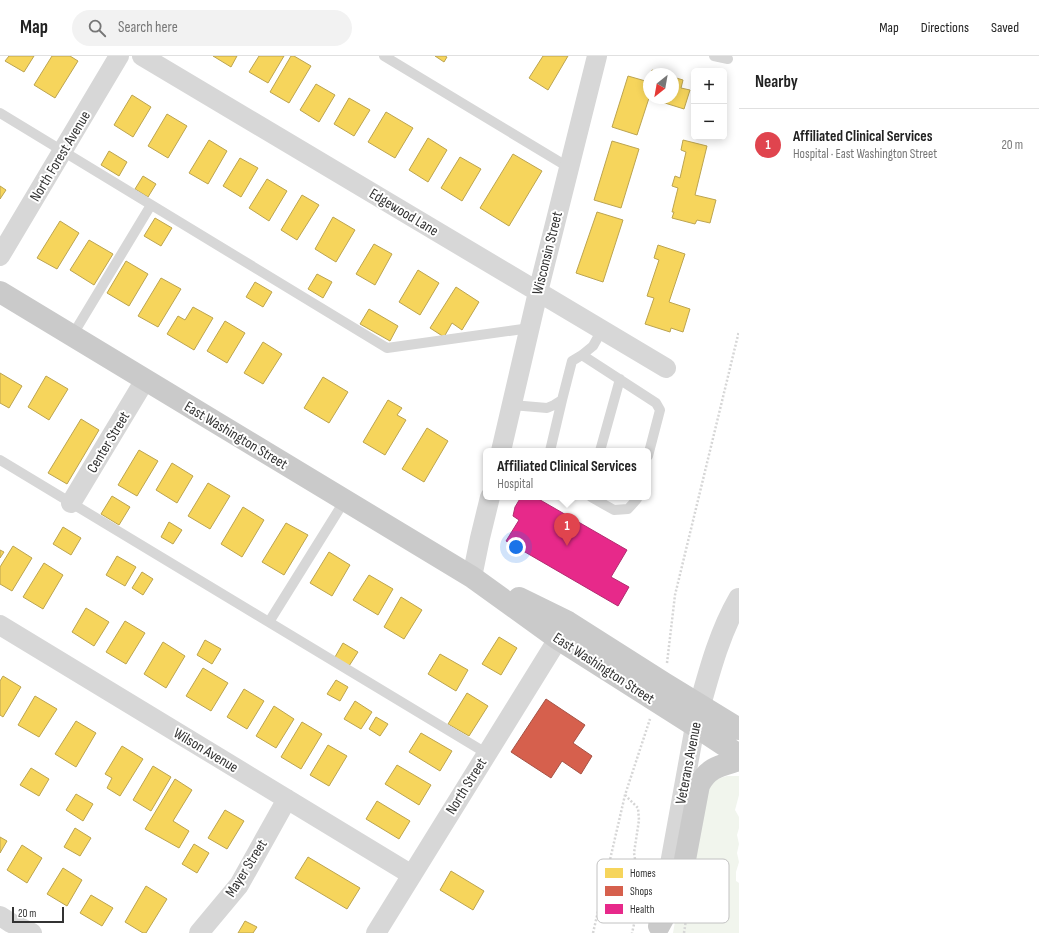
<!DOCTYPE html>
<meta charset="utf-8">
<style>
body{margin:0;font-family:"Sofia Sans Condensed",sans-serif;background:#f2f2f2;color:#222}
.controls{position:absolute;right:12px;top:12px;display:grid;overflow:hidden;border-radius:6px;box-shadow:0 2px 10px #0003}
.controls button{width:36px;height:36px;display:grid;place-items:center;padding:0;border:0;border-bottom:1px solid #e0e0e0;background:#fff;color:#222;font:20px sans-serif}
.compass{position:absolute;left:643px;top:12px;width:36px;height:36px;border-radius:50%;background:#fff;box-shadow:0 2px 10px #0003;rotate:211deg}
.scale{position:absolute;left:12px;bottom:10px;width:52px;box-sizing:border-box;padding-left:4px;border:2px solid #333;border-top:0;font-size:11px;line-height:14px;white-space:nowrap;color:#333;-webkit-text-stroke:3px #fff;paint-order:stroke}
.you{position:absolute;left:516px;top:491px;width:14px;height:14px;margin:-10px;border:3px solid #fff;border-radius:50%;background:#1a73e8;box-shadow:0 0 0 6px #1a73e833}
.badge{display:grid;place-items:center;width:26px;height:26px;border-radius:50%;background:#7a7a7a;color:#fff;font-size:13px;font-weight:700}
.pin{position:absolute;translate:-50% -33px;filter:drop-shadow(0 1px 2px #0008)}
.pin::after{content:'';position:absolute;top:21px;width:14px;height:12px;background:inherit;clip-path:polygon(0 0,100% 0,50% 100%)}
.popup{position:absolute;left:483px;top:392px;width:168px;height:52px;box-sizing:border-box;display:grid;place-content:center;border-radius:6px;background:#fff;filter:drop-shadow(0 1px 3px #0005);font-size:13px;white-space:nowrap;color:#767676}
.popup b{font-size:15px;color:#222}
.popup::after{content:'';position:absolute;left:50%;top:100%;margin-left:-8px;border:8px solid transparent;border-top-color:#fff}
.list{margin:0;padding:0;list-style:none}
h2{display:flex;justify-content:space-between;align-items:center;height:52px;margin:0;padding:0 16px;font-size:17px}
h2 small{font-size:13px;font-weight:400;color:#767676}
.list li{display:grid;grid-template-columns:26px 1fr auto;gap:12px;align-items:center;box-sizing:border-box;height:72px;padding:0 16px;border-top:1px solid #e0e0e0}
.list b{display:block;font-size:15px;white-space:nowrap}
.list p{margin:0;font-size:13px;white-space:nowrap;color:#767676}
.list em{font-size:13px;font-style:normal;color:#767676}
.icon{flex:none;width:22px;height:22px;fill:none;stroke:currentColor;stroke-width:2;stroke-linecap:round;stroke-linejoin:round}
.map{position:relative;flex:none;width:739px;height:877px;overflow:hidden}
header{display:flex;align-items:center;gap:24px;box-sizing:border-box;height:56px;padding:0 20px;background:#fff;border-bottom:1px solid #e0e0e0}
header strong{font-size:19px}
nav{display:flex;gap:22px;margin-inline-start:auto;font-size:14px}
.search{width:280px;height:36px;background:#f2f2f2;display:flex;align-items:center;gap:10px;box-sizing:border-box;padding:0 14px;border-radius:22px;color:#767676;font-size:15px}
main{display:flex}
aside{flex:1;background:#fff}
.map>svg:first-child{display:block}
.green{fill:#f1f5ed}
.homes{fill:#f6d55c;stroke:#bca450}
.shops{fill:#d6604d;stroke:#a55245}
.health{fill:#e7298a;stroke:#b12c70}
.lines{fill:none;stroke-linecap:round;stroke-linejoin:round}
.path{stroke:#d6d6d6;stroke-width:2.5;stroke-dasharray:2 2;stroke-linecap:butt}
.service{stroke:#d7d7d7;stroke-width:10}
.minor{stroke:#d7d7d7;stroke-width:20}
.tertiary{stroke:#d7d7d7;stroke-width:22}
.primary{stroke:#cacaca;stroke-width:22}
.labels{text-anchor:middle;stroke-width:4;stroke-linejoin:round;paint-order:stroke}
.street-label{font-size:15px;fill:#333;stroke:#fff}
.key{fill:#fff;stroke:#c2c2c2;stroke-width:1}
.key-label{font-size:11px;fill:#333}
</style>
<header>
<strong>Map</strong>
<div class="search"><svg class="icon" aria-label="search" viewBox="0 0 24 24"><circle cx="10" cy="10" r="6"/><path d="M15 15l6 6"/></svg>Search here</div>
<nav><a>Map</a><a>Directions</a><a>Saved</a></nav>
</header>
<main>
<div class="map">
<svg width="739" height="877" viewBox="0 0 739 877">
<rect width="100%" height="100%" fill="#fff"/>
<path class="green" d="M727,720H739V739L735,754L739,761V772L737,779L739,788L737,797L739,806L736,816V825L739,827V877H673L676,860L705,735L717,723Z"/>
<path class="homes" d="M9,0H34L24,16L5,5Z
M52,0H70L78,5L55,42L34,29Z
M213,0H237L231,11Z
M259,0H284L268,27L249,16Z
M291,0H294L311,10L289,47L270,36Z
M435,0H445L447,1L444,6Z
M543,0H568L548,34L529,22Z
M652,14L665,18H651Z
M628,20L649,26V25V42H673V21L683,24L681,32L690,34L684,53L649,42L637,79L612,71Z
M316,28L335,39L319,66L300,54Z
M132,39L151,51L133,81L114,69Z
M349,42L370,54L354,80L334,68Z
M386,56L413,72L395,102L368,86Z
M167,58L187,70L168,102L148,90Z
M428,82L447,94L428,126L409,114Z
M209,84L227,95L208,128L189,117Z
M683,84L707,90L695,139L716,144L710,167L697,164L695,168L672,162L674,156H672L678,132L672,130L675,120L680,122L686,96L681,94Z
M612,85L639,93L621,152L594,144Z
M109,95L127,106L119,120L101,109Z
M513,98L542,115L509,170L480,152Z
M460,101L481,113L462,145L441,132Z
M240,102L258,112L241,141L223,130Z
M143,120L156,128L148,141L135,133Z
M267,123L287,135L269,165L249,152Z
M0,130L6,134L0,143Z
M302,139L319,149L297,184L281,174Z
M597,156L623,164L603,226L576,217Z
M333,161L355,174L336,206L315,193Z
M155,162L172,172L161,190L144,180Z
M60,165L79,177L57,213L37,202Z
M89,184L113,198L94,229L70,214Z
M374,188L392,198L375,229L356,218Z
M658,189L685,198L669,246L690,253L683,276L671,272L670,276L645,268L654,242L647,240L659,204L654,202Z
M126,205L148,218L129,250L107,237Z
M418,214L439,227L420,259L399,246Z
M317,218L332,226L323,242L308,233Z
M161,222L181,233L158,271L138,260Z
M255,226L272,236L263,251L246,241Z
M456,231L479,246L462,274L452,267L444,281L430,272Z
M193,251L213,262L194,294L167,278L178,260L185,264Z
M369,253L398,270L390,285L360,268Z
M225,265L245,277L227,307L207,295Z
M263,286L282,298L263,328L244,317Z
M0,317L22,330L9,352L0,347Z
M46,320L68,333L49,364L28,351Z
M323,321L348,336L329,367L304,352Z
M388,344L402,352L397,359L406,364L385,399L363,386Z
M81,363L99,374L67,428L48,417Z
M427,372L448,385L424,426L402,413Z
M139,394L158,405L137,440L118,429Z
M172,407L193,420L177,447L156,434Z
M208,427L230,440L210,473L188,460Z
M112,440L130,451L119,469L101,458Z
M243,451L264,464L242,501L221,488Z
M169,466L182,474L173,488L161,481Z
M286,467L308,479L284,519L262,506Z
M63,471L81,482L71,499L53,488Z
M13,490L32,502L12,535L0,528V511Z
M0,494L4,496L0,502Z
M329,496L350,509L332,540L310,527Z
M117,500L136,511L125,530L106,519Z
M44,507L63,519L43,553L23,541Z
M142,516L153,523L143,539L132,532Z
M369,519L393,533L378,559L353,544Z
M401,541L422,554L404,583L384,571Z
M86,552L109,566L94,590L72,576Z
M125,565L145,577L126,608L106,596Z
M499,581L517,592L501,619L482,608Z
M205,584L221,593L212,608L197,599Z
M163,586L185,600L166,632L144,618Z
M343,587L358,596L349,610L335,601Z
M440,598L468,614L456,635L428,618Z
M203,612L228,627L211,655L186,640Z
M3,620L21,631L3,661L0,659V625Z
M336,624L348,631L340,645L327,638Z
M244,633L264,645L247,673L227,661Z
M467,637L488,650L469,680L448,668Z
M35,640L57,653L39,681L18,669Z
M355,645L372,656L361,673L344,663Z
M274,650L294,663L276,692L256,680Z
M376,661L388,668L380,680L369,673Z
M76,665L96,677L76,711L55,698Z
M302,666L322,678L301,713L281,701Z
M421,677L452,695L440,715L409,696Z
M328,689L347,700L329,730L310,719Z
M122,690L143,703L120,740L107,732L112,722L105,718Z
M397,709L431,729L419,749L385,728Z
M153,710L171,721L151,755L133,744Z
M31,712L49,723L39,740L20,729Z
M175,723L192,734L173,765L189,775L179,792L145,773Z
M76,738L93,748L83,765L66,754Z
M377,745L410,765L399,783L366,763Z
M225,754L244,765L227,793L208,782Z
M75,772L91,782L80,800L64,791Z
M0,781L7,785L0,797Z
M194,788L209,797L197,817L182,808Z
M22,789L42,802L27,827L7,814Z
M308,801L360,832L347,853L295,822Z
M63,812L82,824L67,850L47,838Z
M451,815L484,835L473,854L440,834Z
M146,830L167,843L146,877H143L125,866Z
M91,839L113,852L102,870L80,857Z
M245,865L257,871L253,877H238Z"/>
<path class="shops" d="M546,643L585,669L573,687L592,700L581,718L562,705L551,722L511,696Z"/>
<path class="health" d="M521,441H535L627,494L611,521L629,531L618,550L506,485L519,464L513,460L515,451Z"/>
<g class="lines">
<path class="path" d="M667,607L675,539L739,275
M625,739L638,752L639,764L634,797L638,821L636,860L632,877
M593,877L625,739L650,663
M684,877L686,864"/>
<path class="service" d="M384,0L568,111
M714,0L728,3
M0,57L387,292L530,272
M72,280L151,149
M582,299L656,347L660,354L648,400
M512,349L547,352L554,349L562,344L572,305L582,299L593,290L602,274
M550,395L562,344
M600,395L620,323
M0,404L486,697
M591,441L614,454L628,453L637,443V441
M269,566L345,444"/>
<path class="minor" d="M142,0L666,312
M0,200L119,0
M501,395L538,236L597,0
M71,447L145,324
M472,521L480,482L490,441
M0,569L412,819
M0,860L11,867L32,877
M660,863L695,670
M199,877L239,829L287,743
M376,877L558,583"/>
<path class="tertiary" d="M695,667C707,625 717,581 739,543"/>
<path class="primary" d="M0,236L472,521L558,583L695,670L739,699
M519,542L568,566L664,627L739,673
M659,870L678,835L681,825L699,729C708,712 719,710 736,705L739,704"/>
</g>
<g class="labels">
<g class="street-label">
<text transform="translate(60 100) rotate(-59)" y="5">North Forest Avenue</text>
<text transform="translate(404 156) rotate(31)" y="5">Edgewood Lane</text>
<text transform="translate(547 197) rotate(-76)" y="5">Wisconsin Street</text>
<text transform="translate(236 379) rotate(31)" y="5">East Washington Street</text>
<text transform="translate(108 386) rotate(-59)" y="5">Center Street</text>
<text transform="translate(604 612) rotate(33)" y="5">East Washington Street</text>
<text transform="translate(206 694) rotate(31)" y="5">Wilson Avenue</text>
<text transform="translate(688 707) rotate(-79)" y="5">Veterans Avenue</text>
<text transform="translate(466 730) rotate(-58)" y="5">North Street</text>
<text transform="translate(246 812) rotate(-58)" y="5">Mayer Street</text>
</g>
</g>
<rect x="597" y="803" width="132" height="64" rx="6" class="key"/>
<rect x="605" y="812" width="18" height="10" fill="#f6d55c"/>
<rect x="605" y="830" width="18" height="10" fill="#d6604d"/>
<rect x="605" y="848" width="18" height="10" fill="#e7298a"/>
<g class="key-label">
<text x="630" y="821">Homes</text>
<text x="630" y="839">Shops</text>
<text x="630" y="857">Health</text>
</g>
</svg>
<div class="controls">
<button>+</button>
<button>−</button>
</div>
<svg class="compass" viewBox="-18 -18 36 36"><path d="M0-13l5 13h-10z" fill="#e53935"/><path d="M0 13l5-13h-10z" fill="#767676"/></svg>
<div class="scale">20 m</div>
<div class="you"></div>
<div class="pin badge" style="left:567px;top:490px;background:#e0444e">1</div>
<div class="popup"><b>Affiliated Clinical Services</b>Hospital</div>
</div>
<aside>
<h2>Nearby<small></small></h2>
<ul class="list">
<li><span class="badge" style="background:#e0444e">1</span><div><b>Affiliated Clinical Services</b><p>Hospital · East Washington Street</p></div><em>20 m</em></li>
</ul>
</aside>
</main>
